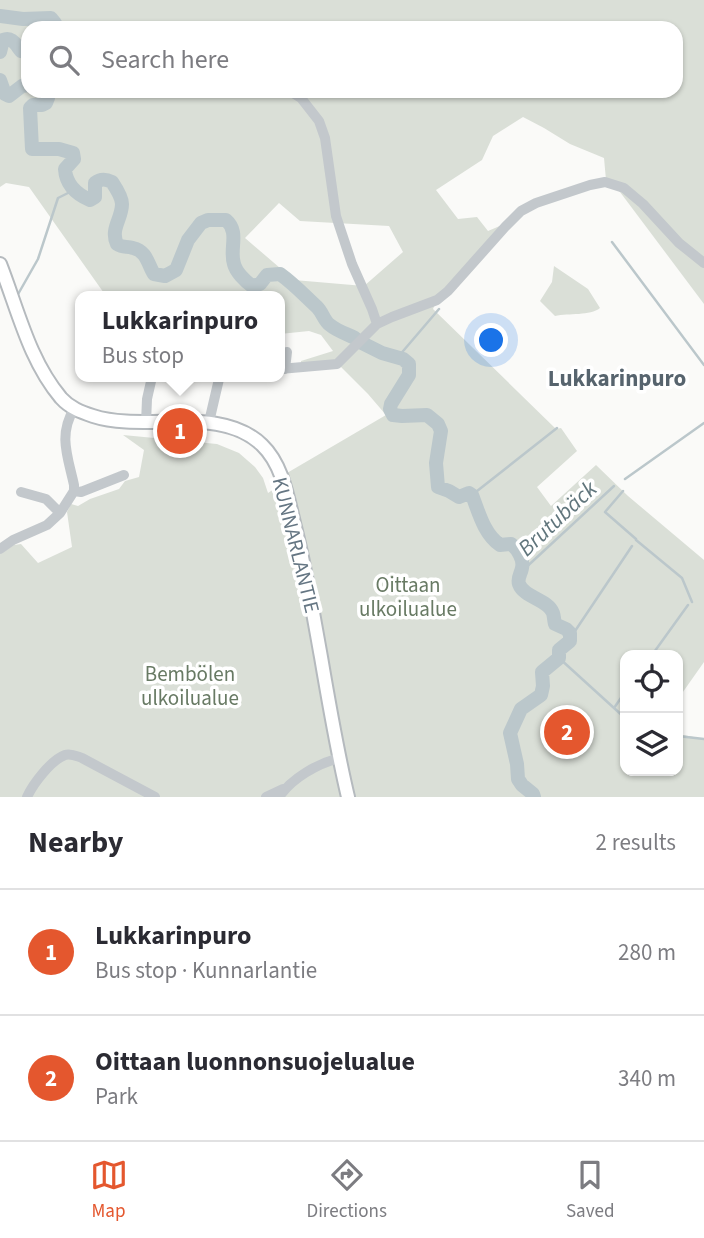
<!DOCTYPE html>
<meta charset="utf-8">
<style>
body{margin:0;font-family:"Source Sans 3",sans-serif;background:#f2f2f3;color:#2b2b33}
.controls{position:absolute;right:21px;bottom:21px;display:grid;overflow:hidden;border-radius:14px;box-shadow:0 2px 5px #0004}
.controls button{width:63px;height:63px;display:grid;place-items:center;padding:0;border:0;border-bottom:2px solid #e1e1e2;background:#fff;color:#2b2b33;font:35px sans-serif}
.you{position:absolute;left:492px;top:341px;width:24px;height:24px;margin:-18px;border:5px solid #fff;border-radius:50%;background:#1a73e8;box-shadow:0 0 0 10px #1a73e833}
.badge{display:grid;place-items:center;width:46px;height:46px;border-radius:50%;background:#e4572e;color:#fff;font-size:23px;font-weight:700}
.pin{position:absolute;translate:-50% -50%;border:4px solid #fff;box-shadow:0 2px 7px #0006}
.popup{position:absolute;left:75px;top:291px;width:210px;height:91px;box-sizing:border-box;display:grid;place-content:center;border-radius:14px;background:#fff;filter:drop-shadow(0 2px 5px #0005);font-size:23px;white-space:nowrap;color:#7c7c81}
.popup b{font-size:26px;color:#2b2b33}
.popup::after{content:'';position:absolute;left:50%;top:100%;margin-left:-14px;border:14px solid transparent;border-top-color:#fff}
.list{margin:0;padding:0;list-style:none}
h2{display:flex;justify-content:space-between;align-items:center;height:91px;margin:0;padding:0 28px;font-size:30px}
h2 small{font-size:23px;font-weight:400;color:#7c7c81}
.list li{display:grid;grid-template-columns:46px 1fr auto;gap:21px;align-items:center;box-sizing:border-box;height:126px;padding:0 28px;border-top:2px solid #e1e1e2}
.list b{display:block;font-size:26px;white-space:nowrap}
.list p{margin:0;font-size:23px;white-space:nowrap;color:#7c7c81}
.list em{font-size:23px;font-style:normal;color:#7c7c81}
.icon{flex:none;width:38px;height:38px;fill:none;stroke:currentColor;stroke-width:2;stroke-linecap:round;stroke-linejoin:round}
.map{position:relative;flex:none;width:704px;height:797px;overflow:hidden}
.search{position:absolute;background:#fff;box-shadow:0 2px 5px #0004;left:21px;right:21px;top:21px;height:77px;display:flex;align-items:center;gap:18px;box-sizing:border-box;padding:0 24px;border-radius:21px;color:#7c7c81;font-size:26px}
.sheet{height:343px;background:#fff}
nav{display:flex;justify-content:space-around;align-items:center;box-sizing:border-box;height:98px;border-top:2px solid #e1e1e2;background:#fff;font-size:19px;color:#7c7c81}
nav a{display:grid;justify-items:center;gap:4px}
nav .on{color:#e4572e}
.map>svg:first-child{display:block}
.green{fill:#dadfd7;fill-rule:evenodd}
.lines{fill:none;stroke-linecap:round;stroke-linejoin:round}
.stream{stroke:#bbc7cb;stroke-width:2.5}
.river{stroke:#bbc7cb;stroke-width:14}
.major-casing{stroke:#b5babe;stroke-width:16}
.minor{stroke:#c3c8cc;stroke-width:10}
.major{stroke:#fff;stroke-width:12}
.labels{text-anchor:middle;stroke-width:7;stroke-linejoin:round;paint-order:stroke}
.street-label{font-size:21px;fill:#657683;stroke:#fff}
.park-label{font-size:21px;fill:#687a64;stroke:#fff}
.neighbourhood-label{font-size:23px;font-weight:bold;fill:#57646e;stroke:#fff}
.water-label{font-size:23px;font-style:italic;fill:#60757c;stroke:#fff}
</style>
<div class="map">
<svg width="704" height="797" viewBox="0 0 704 797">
<rect width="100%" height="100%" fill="#fafaf8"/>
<path class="green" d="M0,0H704V304L620,192L606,180L604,158L570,144L544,128L523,117L493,136L482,160L436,190L458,219L477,217L488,231L502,225L437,300L433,309L556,429L561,428L577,451L537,487L551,506L596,465L628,496L704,560V662L678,699V655H625V771H678V734L704,739V797H0V554L14,545L21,544L38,563L72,547L67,512L71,504L78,506L90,499L119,489L125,481L139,477L144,450L123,435L217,444L239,453L255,467L263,478L268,493L277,487L287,473L386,415L368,394L341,367L301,366V361L333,351L321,335L309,331L280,334V296H183L160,291L158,296H106L29,187L6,183L0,187ZM28,28H676V91H28ZM279,203L300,221L389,226L403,252L364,286L294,280L245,238Z
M554,266L588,289L600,308C590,316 569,313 555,316L540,301L552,282Z"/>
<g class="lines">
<path class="stream" d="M612,242L704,365
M17,296L38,259L58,198L74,190
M398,357L439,309
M625,479L704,423
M623,491L605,512L636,539
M472,495L557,428
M636,540L682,578L692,602
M521,572L614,486
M571,637L632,546
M652,655L688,605
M559,658L625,718
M614,708L625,692
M678,736L704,739"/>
<path class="river" d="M0,16L23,19L51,18L55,23L53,28
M0,52L3,40C12,36 16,45 21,51L28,52
M0,80L5,94L9,96L22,86L28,85
M47,91L48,98L46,103L42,105H33L30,108L32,149H59L73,153L74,159L65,169C66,185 76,194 90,200L95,197V183C101,178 106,179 112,182C116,188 122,197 122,204C122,219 110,229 117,244C123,248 126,246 133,248C147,251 148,265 154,274L165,276L176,270L188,240L201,223L208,220H226C240,232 229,249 234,264C236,272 245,281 252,286L260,284L267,275L280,274C294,284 305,296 317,307C323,313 324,321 330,325C337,331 347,334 355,338
M362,343L382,353L403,359L409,364V375L391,404L390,409L393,415L402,416L427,415L438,424L441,431L436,463L438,487L449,491L459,497L469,493L472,495C479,513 484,534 500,545L511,544C518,549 524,560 522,568C521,574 517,578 519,584C524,598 548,599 553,613C554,616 554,620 555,624L566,629L570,633V641L559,650V658L542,672L543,686L541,695L521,709L510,733L517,764L518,779L522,785L533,794L534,797"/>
<defs>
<path id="major" d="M0,264C18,310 29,360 61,398C70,408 81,412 93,416C145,433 220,404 262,445C283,465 288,499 295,527C306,570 313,613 321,657C329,704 337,751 348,797"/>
</defs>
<use href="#major" class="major-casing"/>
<path class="minor" d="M290,91L301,98L319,121L325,138L336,216L352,264L372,309L377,324
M280,369L337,364L377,324L392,317L437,300L448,291L505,227L521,211L536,203L590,185L605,182L624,188L643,204L679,243L704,263
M285,369L287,352
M209,422L219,379L222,377
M146,423L147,399L152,377
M74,491L81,492L124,475
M21,492L46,499L60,513
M0,549L13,540L47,525L60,513L74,491V485C68,457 58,435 74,409
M27,797C33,784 51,760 65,755C71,753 76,756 82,758L155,797
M266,797L283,789
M279,797C292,778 317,764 339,758"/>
<use href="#major" class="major"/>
</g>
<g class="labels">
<g class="street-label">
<text transform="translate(296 545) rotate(76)" y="7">KUNNARLANTIE</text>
</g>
<g class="park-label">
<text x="408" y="592">Oittaan<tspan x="408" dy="24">ulkoilualue</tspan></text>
<text x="190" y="681">Bembölen<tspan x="190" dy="24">ulkoilualue</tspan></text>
</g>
<g class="neighbourhood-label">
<text x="617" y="386">Lukkarinpuro</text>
</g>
<g class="water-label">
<text transform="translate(557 518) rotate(-43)" y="8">Brutubäck</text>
</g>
</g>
</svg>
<div class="controls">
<button><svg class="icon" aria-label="locate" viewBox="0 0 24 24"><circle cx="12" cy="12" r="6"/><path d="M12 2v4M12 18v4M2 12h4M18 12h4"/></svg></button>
<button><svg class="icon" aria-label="layers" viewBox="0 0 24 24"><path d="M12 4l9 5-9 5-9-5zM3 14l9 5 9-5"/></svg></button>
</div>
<div class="you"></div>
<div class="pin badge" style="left:180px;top:431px">1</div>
<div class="popup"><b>Lukkarinpuro</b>Bus stop</div>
<div class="pin badge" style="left:567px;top:732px">2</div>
<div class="search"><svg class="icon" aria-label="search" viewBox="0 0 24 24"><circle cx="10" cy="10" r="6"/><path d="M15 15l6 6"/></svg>Search here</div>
</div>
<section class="sheet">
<h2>Nearby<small>2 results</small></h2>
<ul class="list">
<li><span class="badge">1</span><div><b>Lukkarinpuro</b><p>Bus stop · Kunnarlantie</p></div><em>280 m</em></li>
<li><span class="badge">2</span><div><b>Oittaan luonnonsuojelualue</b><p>Park</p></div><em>340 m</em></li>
</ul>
</section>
<nav>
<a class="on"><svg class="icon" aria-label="map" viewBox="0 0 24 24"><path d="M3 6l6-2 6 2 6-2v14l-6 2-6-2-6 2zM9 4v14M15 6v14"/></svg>Map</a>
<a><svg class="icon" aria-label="directions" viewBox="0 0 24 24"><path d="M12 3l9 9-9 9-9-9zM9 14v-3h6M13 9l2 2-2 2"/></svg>Directions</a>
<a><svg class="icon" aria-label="saved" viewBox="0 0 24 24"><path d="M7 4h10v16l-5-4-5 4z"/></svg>Saved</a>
</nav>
